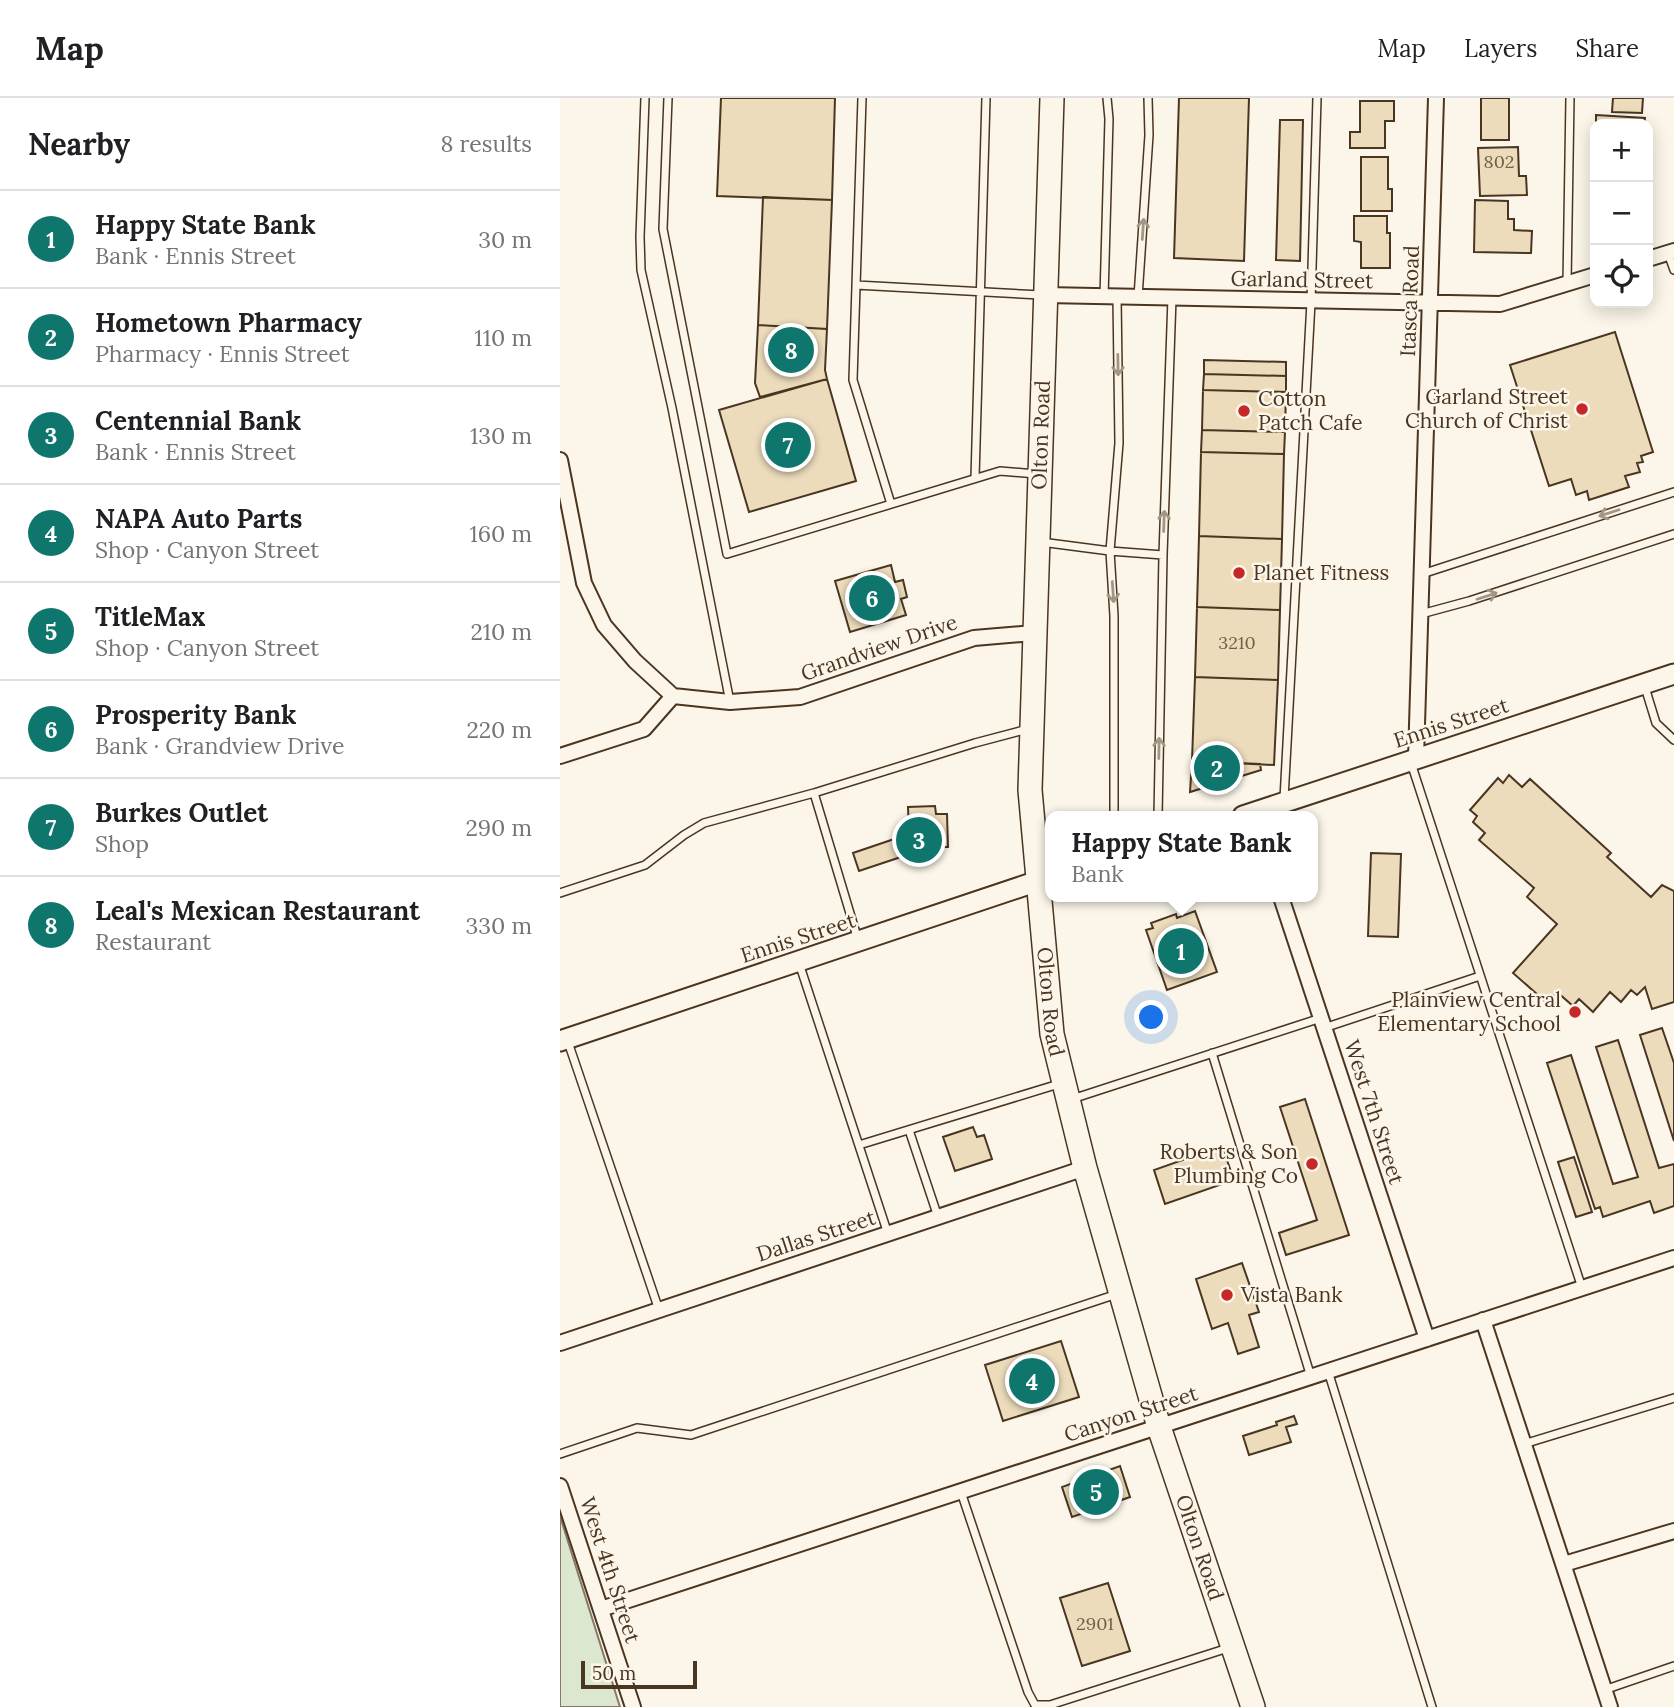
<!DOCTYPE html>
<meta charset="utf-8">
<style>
body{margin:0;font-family:Lora,serif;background:#f6f6f6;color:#202124}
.controls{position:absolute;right:21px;top:21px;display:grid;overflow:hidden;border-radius:14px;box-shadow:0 4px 18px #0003}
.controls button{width:63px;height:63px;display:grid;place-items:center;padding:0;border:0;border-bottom:2px solid #e0e0e0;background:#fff;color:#202124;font:35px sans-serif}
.scale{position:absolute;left:21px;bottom:18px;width:116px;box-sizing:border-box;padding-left:7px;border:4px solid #4a3520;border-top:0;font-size:19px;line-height:24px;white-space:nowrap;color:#4a3520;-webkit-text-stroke:5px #fbf6e9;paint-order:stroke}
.you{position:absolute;left:592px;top:920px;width:24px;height:24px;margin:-18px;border:5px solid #fff;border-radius:50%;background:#1a73e8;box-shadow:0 0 0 10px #1a73e833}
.badge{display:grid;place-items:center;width:46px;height:46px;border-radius:50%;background:#0f766e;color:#fff;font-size:23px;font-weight:700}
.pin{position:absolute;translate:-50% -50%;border:4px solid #fff;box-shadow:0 2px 7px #0006}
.popup{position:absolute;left:485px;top:713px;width:273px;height:91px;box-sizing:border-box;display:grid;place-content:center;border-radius:14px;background:#fff;filter:drop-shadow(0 2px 5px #0005);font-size:23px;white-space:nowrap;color:#757577}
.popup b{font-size:26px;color:#202124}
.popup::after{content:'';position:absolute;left:50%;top:100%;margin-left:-14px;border:14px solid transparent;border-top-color:#fff}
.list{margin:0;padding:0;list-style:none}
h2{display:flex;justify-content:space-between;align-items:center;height:91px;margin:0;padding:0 28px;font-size:30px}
h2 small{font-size:23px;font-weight:400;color:#757577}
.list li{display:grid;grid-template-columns:46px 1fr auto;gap:21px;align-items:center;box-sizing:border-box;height:98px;padding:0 28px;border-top:2px solid #e0e0e0}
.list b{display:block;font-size:26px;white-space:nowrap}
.list p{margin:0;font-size:23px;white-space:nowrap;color:#757577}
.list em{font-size:23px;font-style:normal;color:#757577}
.icon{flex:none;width:38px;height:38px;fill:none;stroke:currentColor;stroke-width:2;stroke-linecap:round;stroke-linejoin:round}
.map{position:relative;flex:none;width:1114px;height:1609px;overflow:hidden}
header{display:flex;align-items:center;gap:42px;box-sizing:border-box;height:98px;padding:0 35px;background:#fff;border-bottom:2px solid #e0e0e0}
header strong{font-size:33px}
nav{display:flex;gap:38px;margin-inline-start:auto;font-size:24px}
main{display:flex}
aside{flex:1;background:#fff}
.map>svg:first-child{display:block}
.green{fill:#dce7d0;stroke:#887966;stroke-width:2}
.building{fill:#ecdcbc;stroke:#4a3520;stroke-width:2}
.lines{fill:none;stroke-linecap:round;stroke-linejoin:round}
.service-casing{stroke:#4a3520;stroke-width:10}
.minor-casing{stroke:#4a3520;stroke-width:18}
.secondary-casing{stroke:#4a3520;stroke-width:23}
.primary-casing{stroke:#4a3520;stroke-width:26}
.service{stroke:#fbf6e9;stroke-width:7}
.minor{stroke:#fbf6e9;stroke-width:14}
.secondary{stroke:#fbf6e9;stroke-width:19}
.primary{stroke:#fbf6e9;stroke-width:23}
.oneway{stroke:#a29684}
.poi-dot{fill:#c62828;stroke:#fbf6e9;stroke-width:2.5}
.labels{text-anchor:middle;stroke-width:5;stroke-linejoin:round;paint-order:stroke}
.number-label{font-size:18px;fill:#725f47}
.street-label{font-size:21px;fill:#4a3520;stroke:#fbf6e9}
.poi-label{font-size:21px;fill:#4a3520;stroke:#fbf6e9;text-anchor:end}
</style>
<header>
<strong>Map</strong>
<nav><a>Map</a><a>Layers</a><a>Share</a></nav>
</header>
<main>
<aside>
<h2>Nearby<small>8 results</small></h2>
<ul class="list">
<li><span class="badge">1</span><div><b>Happy State Bank</b><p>Bank · Ennis Street</p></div><em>30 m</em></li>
<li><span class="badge">2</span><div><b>Hometown Pharmacy</b><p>Pharmacy · Ennis Street</p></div><em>110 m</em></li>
<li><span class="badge">3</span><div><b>Centennial Bank</b><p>Bank · Ennis Street</p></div><em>130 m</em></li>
<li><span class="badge">4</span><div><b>NAPA Auto Parts</b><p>Shop · Canyon Street</p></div><em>160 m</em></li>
<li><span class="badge">5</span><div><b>TitleMax</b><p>Shop · Canyon Street</p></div><em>210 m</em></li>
<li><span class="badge">6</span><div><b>Prosperity Bank</b><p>Bank · Grandview Drive</p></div><em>220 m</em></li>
<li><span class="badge">7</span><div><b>Burkes Outlet</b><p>Shop</p></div><em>290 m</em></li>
<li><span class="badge">8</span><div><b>Leal's Mexican Restaurant</b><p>Restaurant</p></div><em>330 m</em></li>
</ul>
</aside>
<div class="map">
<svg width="1114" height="1609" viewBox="0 0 1114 1609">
<rect width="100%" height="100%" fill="#fbf6e9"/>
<path class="green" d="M0,1418L60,1609H0Z"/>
<path class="building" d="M161,0H275L272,102L157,98Z
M619,0H689L684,163L614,160Z
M921,0H949V42H921Z
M1053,0H1083L1082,15L1052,14Z
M800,3H834V23H825V50H790V34H800Z
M1036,17L1085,20L1084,26H1036Z
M720,22H743L740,163L716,162Z
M958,49L959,78H966L967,97L920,98L918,50Z
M801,59H828V91H832V113H801Z
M203,99L272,102L267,231L198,227Z
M915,102L948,103V121H954V132L972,133L971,155L914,154Z
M794,118H827V135H830V170H801V144L794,143Z
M198,227L267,231L265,272L267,281L200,299L195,285Z
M1055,234L1093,354L1081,358L1083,364L1077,365L1080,374L1065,378L1069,389L1029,402L1027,393L1016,397L1011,381L989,388L950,267Z
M644,262L726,264V278L644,276Z
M644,276L726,278V294L643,292Z
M267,281L296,383L189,414L159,312Z
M643,292L726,294L725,334L642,332Z
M642,332L725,334L724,356L641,354Z
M641,354L724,356L722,441L639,438Z
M639,438L722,441L720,512L637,509Z
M331,467L335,484L343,482L347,499L341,501L346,517L290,534L275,483Z
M637,509L720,512L718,582L635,579Z
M635,579L718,582L714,667L632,663Z
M632,663L700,666L701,672L630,694Z
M949,677L962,689L970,681L1051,755L1047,759L1091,799L1102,787L1114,793V904L1092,911L1085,889L1077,897L1071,892L1061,904L1050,894L1033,914L1019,901L1013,908L997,894L987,905L953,875L997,826L967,799L974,790L919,742L925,735L913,724L917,718L910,712L938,680L943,685Z
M375,708L376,716H387L388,749H377L378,759L350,760V756L299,773L293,755L349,736L348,709Z
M811,755L841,756L838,839L808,838Z
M635,813L657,874L607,892L586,832L593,830L591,825L616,816L617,820Z
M1102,930L1114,965V1043L1080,937Z
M1058,942L1099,1070L1114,1066V1108L1094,1115L1090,1103L1043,1119L1040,1109L1035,1111L987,965L1011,957L1053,1086L1078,1079L1036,949Z
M745,1001L789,1137L726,1157L719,1135L757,1122L720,1009Z
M413,1029L417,1039L424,1037L432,1061L395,1073L383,1039Z
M662,1048L674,1082L605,1106L594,1072Z
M1014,1059L1032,1114L1016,1119L998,1064Z
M682,1165L699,1214L689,1217L699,1249L678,1256L668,1225L652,1231L636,1181Z
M501,1243L519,1299L443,1323L425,1267Z
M734,1318L737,1326L726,1329L731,1344L689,1357L683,1338L717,1327L716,1324Z
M560,1368L570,1399L512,1419L502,1389Z
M548,1485L570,1553L522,1568L500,1500Z"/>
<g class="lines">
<defs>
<path id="service" d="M85,0L80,139L81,172L112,310L170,604
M108,0L103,131L167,456L440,373L476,376
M302,0L293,282L331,406
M1108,155L1114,172
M1007,185L1010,0
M296,187L481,197
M544,199L549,21L547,0
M578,199L589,37L588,0
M415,380L426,0
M481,444L550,453L603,457
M862,476L1114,394
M861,516L909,503L1114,436
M1084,586L1096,625L1114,642
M851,665L1022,1190
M724,701L751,204L757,0
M554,718V518L550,453L559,345L557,199
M598,718L603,457L612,200
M0,795L85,767L124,737L144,725L254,695
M298,842L254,695L415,645L468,631
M239,865L328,1136
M764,930L920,878
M7,941L99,1212
M652,955L751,1279
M512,1001L761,920
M349,1032L378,1119
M299,1047L502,985
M768,1273L872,1609
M964,1346L1114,1300
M0,1356L77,1330L131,1337L557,1196
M401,1394L468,1594L475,1607H490L668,1550
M1044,1592L1114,1568"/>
<path id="minor" d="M1088,161L1114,153
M485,197L940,206L1035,177
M0,362L24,485L44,527L75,563L113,598L170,604L240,599L414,540L474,535
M0,658L84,631L113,598
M856,660L876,0
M721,799L867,1241
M923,1222L1050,1609
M0,1245L525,1070
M0,1388L73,1609
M1004,1466L1114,1433
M41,1511L1114,1160"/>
<path id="secondary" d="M683,718L1114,576
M0,943L490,779"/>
<g id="primary">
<path id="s1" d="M492,0L470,692L492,936L525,1070L599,1329L693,1609"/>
</g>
</defs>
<use href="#service" class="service-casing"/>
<use href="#minor" class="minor-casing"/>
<use href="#secondary" class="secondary-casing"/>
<use href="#primary" class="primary-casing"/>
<use href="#service" class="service"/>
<use href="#minor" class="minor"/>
<use href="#secondary" class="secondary"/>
<use href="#primary" class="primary"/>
</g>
<defs><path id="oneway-shaft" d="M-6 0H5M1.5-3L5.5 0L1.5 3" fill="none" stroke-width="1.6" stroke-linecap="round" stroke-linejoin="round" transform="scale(1.75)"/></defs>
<g class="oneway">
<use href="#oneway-shaft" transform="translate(583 131) rotate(-86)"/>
<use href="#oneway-shaft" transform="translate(558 267) rotate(89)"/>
<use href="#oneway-shaft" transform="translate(1049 415) rotate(162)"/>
<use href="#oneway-shaft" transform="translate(604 423) rotate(-88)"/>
<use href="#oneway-shaft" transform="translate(553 494) rotate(86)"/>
<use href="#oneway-shaft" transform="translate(927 498) rotate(-18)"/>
<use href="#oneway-shaft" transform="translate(599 650) rotate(-89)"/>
</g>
<g class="poi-dot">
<circle cx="1022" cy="311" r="7"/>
<circle cx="684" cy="313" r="7"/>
<circle cx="679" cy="475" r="7"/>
<circle cx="1015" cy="914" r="7"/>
<circle cx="752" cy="1066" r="7"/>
<circle cx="667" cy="1197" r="7"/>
</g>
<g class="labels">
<g class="number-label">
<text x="939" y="70">802</text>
<text x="677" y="551">3210</text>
<text x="535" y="1532">2901</text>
</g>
<g class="street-label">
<text transform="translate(742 182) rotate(1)" y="7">Garland Street</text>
<text transform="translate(850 203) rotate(-88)" y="7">Itasca Road</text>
<text transform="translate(481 337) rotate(-88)" y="7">Olton Road</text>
<text transform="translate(319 550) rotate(-19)" y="7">Grandview Drive</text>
<text transform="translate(891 625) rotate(-18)" y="7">Ennis Street</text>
<text transform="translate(238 840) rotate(-18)" y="7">Ennis Street</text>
<text dy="7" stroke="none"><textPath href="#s1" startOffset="905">Olton Road</textPath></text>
<text transform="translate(814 1014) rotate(72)" y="7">West 7th Street</text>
<text transform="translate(256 1138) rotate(-18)" y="7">Dallas Street</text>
<text transform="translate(571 1316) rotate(-18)" y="7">Canyon Street</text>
<text dy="7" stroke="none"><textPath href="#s1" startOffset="1472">Olton Road</textPath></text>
<text transform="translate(50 1472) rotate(72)" y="7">West 4th Street</text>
</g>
<g class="poi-label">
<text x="1008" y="306">Garland Street<tspan x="1008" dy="24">Church of Christ</tspan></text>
<text x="698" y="308" text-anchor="start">Cotton<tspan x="698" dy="24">Patch Cafe</tspan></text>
<text x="693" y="482" text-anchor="start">Planet Fitness</text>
<text x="1001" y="909">Plainview Central<tspan x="1001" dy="24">Elementary School</tspan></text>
<text x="738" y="1061">Roberts &amp; Son<tspan x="738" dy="24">Plumbing Co</tspan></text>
<text x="681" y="1204" text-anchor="start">Vista Bank</text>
</g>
</g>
</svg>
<div class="controls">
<button>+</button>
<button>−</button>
<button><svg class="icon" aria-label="locate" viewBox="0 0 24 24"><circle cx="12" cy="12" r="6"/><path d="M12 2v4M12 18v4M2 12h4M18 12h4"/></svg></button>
</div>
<div class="scale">50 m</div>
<div class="you"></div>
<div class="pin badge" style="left:621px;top:853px">1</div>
<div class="popup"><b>Happy State Bank</b>Bank</div>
<div class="pin badge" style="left:657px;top:670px">2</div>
<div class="pin badge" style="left:359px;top:742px">3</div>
<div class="pin badge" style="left:472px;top:1283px">4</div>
<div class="pin badge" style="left:536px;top:1394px">5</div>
<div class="pin badge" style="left:312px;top:500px">6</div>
<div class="pin badge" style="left:228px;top:347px">7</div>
<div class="pin badge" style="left:231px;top:252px">8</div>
</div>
</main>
